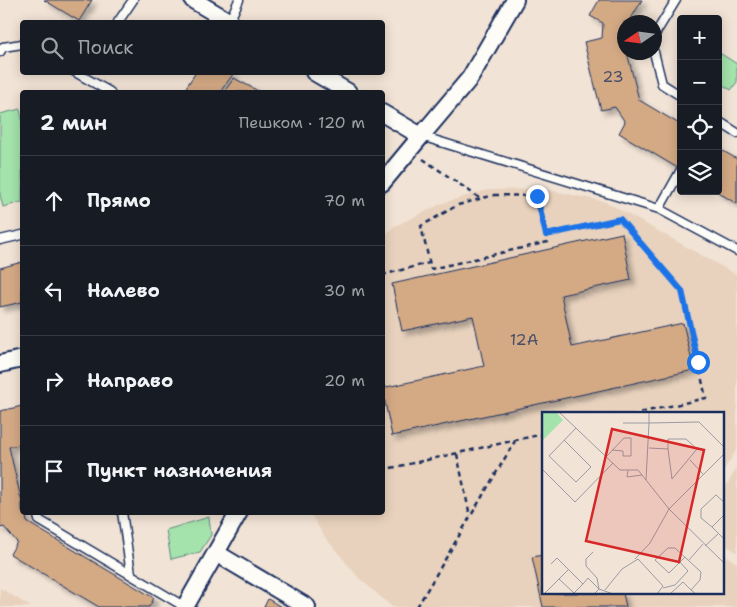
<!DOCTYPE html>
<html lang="ru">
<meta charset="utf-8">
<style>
body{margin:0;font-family:"Shantell Sans",sans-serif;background:#20242c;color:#f1f3f6}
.controls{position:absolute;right:15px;top:15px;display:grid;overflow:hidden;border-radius:5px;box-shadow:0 2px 12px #0003}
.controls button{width:45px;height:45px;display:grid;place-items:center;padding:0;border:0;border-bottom:1px solid #363941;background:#171b24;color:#f1f3f6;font:25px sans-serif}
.compass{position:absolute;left:617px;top:15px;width:45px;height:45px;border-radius:50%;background:#171b24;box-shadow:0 2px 12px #0003;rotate:257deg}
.stop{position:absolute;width:15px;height:15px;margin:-11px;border:4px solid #1a73e8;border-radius:50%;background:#fff}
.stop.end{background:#1a73e8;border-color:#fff;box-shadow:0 1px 5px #0008}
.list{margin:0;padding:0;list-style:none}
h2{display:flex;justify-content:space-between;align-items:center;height:65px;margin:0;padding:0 20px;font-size:21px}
h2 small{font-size:16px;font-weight:400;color:#9ea1a6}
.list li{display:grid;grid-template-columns:32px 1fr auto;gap:15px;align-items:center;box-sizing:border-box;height:90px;padding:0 20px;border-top:1px solid #363941}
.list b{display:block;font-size:19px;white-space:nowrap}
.list em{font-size:16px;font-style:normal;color:#9ea1a6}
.icon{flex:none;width:28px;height:28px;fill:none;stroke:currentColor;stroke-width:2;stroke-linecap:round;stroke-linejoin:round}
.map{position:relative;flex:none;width:737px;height:607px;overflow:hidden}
.search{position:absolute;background:#171b24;box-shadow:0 2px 12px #0003;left:20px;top:20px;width:365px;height:55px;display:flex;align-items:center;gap:12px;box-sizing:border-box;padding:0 18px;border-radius:5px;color:#9ea1a6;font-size:19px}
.panel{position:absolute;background:#171b24;box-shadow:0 2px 12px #0003;left:20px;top:90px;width:365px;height:425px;border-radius:5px}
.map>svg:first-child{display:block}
.built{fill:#e8d2bd}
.green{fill:#a4e3ab;stroke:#608984}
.building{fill:#d4aa85;stroke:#1b2f5e;filter:url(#shadow)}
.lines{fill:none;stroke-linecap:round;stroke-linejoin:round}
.service-casing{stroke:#1b2f5e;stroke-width:11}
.minor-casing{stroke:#1b2f5e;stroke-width:20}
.path{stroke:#1b2f5e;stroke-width:2.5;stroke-dasharray:5 4;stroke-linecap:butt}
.service{stroke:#fdfcf7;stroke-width:8}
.minor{stroke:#fdfcf7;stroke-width:16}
.route{stroke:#1a73e8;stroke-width:6}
.labels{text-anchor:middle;stroke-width:4.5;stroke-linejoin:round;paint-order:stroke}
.number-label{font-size:16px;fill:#494e68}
.inset-road{fill:none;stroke:#9b9ba5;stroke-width:1}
.view{fill:#d62828;fill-opacity:0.15;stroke:#d62828;stroke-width:2.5}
.inset-edge{fill:none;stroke:#1b2f5e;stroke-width:2.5}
</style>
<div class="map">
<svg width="737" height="607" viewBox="0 0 737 607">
<defs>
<filter id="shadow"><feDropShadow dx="4.5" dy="4.5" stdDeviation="2.5" flood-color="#0004"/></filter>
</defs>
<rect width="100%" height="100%" fill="#f1e3d5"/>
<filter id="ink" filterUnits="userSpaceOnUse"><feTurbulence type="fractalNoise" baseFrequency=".02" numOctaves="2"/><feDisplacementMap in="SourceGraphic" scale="10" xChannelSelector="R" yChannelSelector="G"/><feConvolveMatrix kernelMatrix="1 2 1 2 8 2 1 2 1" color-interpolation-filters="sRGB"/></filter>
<g filter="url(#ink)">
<path class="built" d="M544,189L606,202L737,275V449L723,471V413H543V593H723V554L737,563V607H392L358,577L324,536L310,513L382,512V239L393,227L443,203L487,190Z
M737,468V552L723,544V491Z
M0,588L31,607H0Z"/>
<path class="green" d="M718,52L737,64V82L731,90L718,82Z
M20,109L22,119V202L3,207L0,195V114Z
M209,517L211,535L200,552L171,559L166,530Z"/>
<path class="building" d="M44,0H92L79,21Z
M599,0H642L629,22H624L623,34L624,52H627L639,100L681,125V170L619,133L625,122L615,107L601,110L584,42L602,38L603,23L590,16Z
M196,72H234V73L220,92H190L185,89Z
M234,78L260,92H224Z
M718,148L737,159V204L716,191H718Z
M622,233L631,280L561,295L572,347L683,323L694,370L392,436L382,388L484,366L473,316L402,331L392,284Z
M22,262V302L0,307V268Z
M22,406V444L9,447L22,503V512H25L27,522L154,598L149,607H99L10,554L17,542L4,527L0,528V411Z
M543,555V593H623L626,607H543L532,557Z
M268,599L281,607H264Z"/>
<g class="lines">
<defs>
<path id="service" d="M118,22L133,0
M229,22L239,0
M654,36L676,0
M0,52L3,47L22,44
M654,52L662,84L681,96
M75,72L110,92
M718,121L737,133
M421,136L659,209L737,251
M659,209L681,170
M0,240L22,235
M37,512L39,520L185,607
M122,512L131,574"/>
<path id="minor" d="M193,0L230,22
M314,72L348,92
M382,113L421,136L382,183
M421,136L470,78L515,0
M0,364L22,359
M216,553L307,607
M185,607L239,512"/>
</defs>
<use href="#service" class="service-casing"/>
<use href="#minor" class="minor-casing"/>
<path class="path" d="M423,159L481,199
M494,195L537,196L548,242L431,269L421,226L458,205Z
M546,235L620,219L682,291L706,398L639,413
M382,275L429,263
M457,454L470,516
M382,470L543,434
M417,607L515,441"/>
<use href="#service" class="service"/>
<use href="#minor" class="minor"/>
</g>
</g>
<g class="lines" filter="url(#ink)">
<path class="route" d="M537,196L546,235L620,219L682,291L698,362"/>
</g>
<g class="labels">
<g class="number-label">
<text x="613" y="82">23</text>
<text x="524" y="345">12А</text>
</g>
</g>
<g transform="translate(542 412)">
<rect width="182" height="182" fill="#f1e3d5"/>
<path d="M0,0H14L21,8L0,29Z" fill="#a4e3ab"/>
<path class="inset-road" d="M17,0L78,58H96L104,68L107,11H81M107,0V11L157,10L183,36M22,28L49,55L34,70L7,44L34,16M107,36L126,37V27H144L155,37L130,67L126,37M64,45L82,26H89V44H81V39L70,38M148,48L161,62M0,57L33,90L71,51M86,58L85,65L100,63M104,68L127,97L183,41M183,91L174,83L159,97V106L170,115L183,102M170,115L183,128M163,134L176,122M51,140L44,147V154L55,166L57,177L71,182M143,145L127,161L113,148L126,136H133L159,160L158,168L149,178L154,182M93,147L108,131L127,97L183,152M147,148L161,132M9,152L15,146L41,172L46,166L57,177L52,182M17,167L32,181L41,172M121,176L133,173L146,159L138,150M63,178L80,157L96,147L121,174L115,182M2,182L26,158M128,182L141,170L149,178"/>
<path class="view" d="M70,17L162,38L137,150L44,129Z"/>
<rect width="182" height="182" class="inset-edge"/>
</g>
</svg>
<div class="controls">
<button>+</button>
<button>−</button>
<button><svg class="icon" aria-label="locate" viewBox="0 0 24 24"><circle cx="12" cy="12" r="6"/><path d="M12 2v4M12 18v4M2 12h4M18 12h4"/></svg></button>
<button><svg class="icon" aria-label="layers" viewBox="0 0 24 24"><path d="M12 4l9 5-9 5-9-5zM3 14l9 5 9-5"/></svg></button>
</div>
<svg class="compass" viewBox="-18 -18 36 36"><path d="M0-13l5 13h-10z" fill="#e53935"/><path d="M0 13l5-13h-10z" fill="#9ea1a6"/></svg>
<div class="stop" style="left:698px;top:362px"></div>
<div class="stop end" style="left:537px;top:196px"></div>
<div class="search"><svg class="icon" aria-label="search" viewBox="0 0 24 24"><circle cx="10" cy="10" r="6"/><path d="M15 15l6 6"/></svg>Поиск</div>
<section class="panel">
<h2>2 мин<small>Пешком · 120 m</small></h2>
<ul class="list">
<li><svg class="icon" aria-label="ahead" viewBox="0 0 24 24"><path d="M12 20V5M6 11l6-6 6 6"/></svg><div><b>Прямо</b></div><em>70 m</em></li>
<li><svg class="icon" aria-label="left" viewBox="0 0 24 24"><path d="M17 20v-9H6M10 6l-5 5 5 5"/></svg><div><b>Налево</b></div><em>30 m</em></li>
<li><svg class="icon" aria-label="right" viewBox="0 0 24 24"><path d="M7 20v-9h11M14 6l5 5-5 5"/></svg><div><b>Направо</b></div><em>20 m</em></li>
<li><svg class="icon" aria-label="arrive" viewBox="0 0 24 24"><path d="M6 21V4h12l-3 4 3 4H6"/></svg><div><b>Пункт назначения</b></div></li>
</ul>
</section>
</div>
